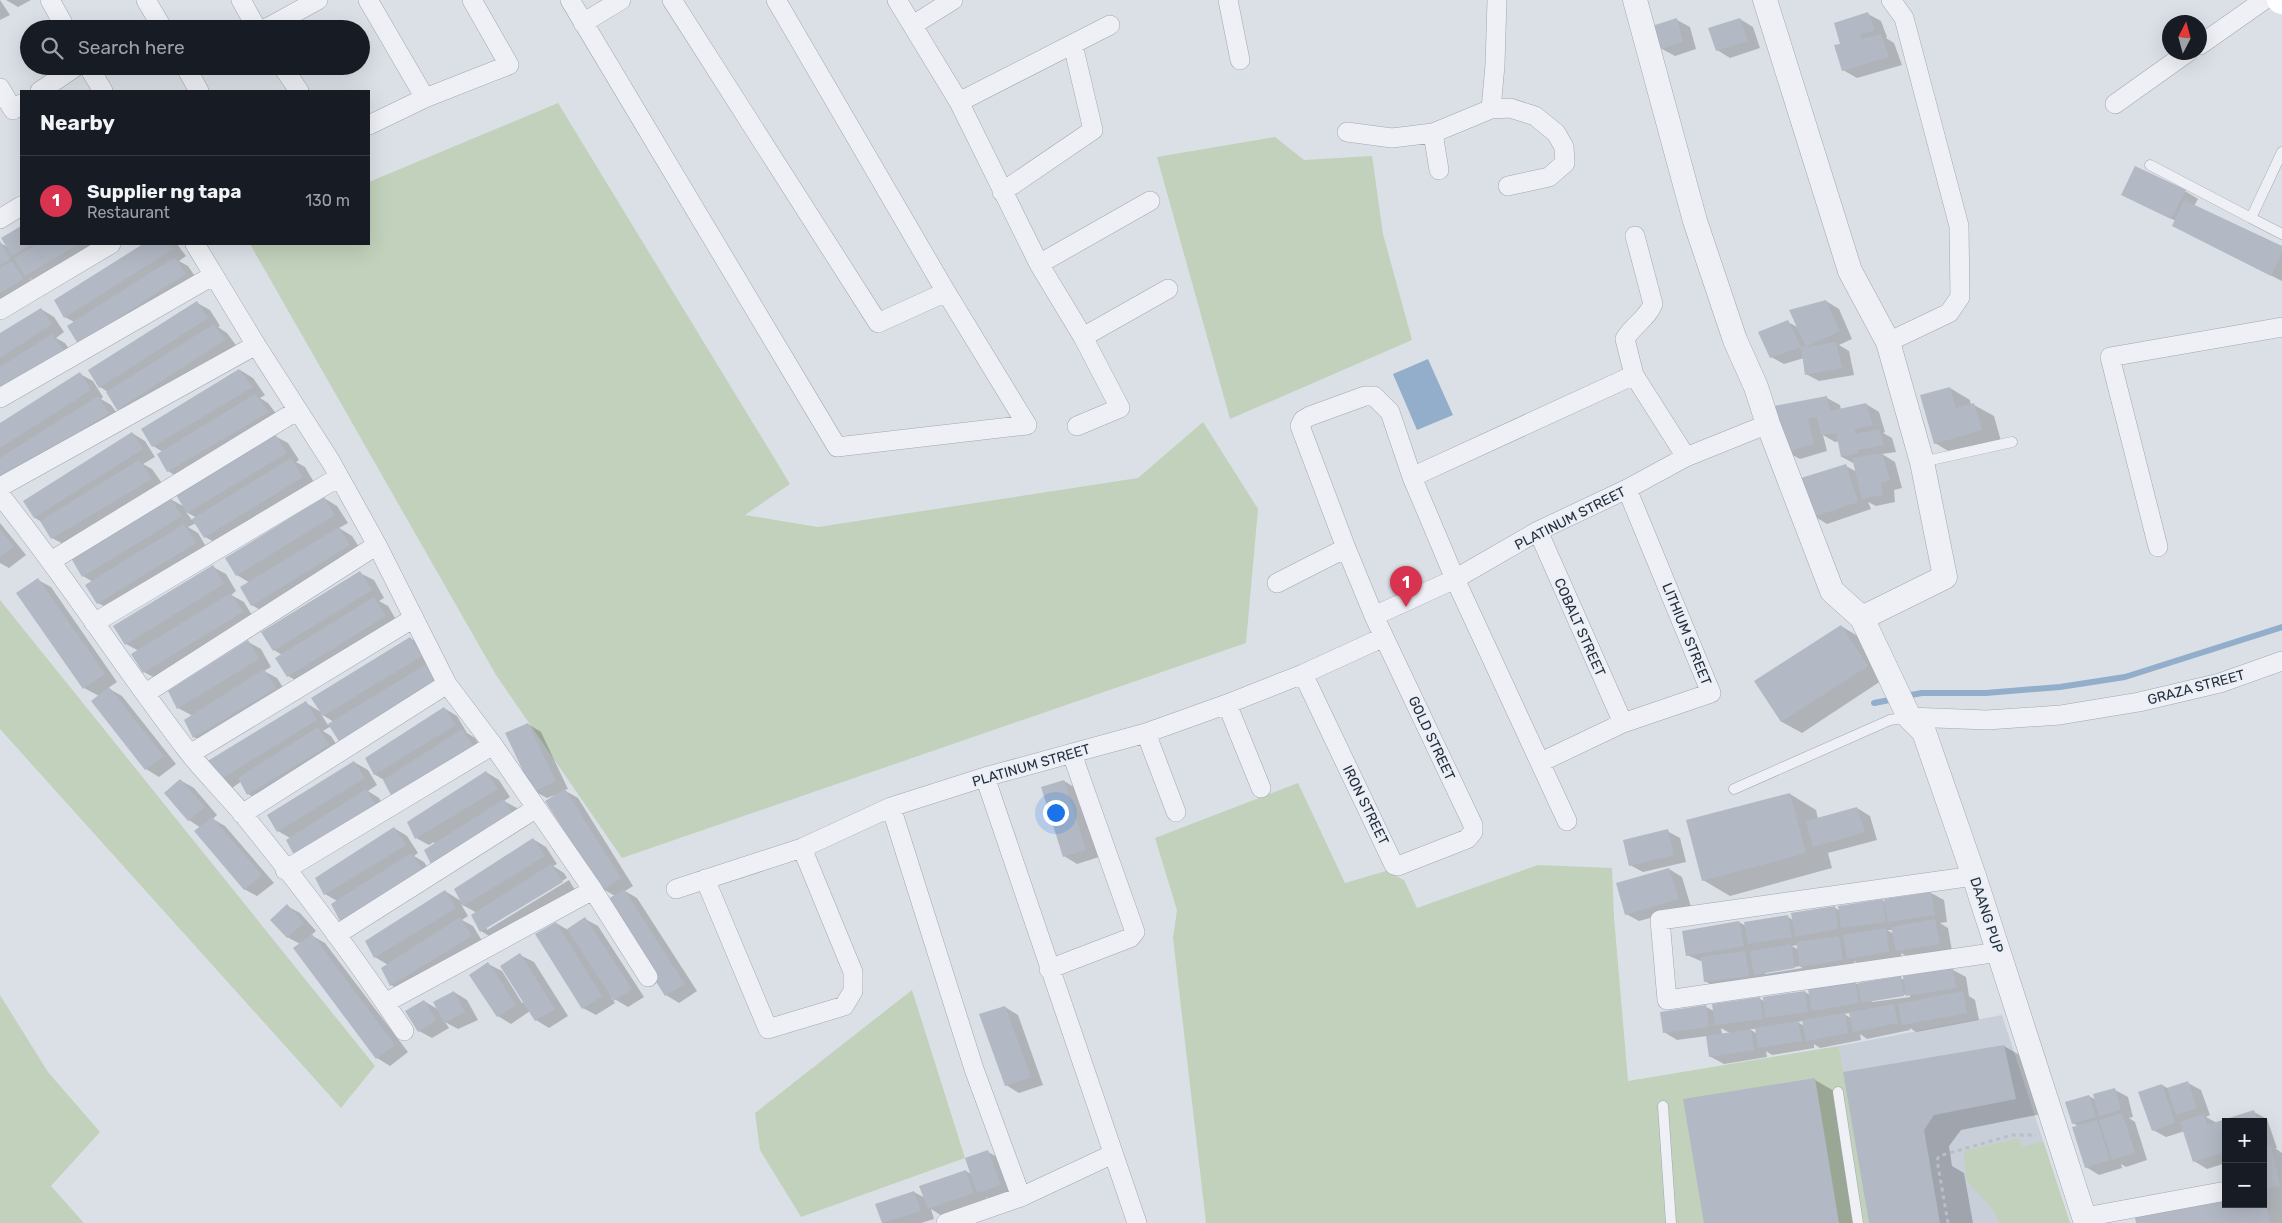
<!DOCTYPE html>
<meta charset="utf-8">
<style>
body{margin:0;font-family:Rubik,sans-serif;background:#20242c;color:#f1f3f6}
.controls{position:absolute;right:15px;bottom:15px;display:grid;overflow:hidden;border-radius:0px;box-shadow:0 5px 20px #0002}
.controls button{width:45px;height:45px;display:grid;place-items:center;padding:0;border:0;border-bottom:1px solid #363941;background:#171b24;color:#f1f3f6;font:25px sans-serif}
.compass{position:absolute;left:2162px;top:15px;width:45px;height:45px;border-radius:50%;background:#171b24;box-shadow:0 5px 20px #0002;rotate:6deg}
.you{position:absolute;left:1055px;top:812px;width:18px;height:18px;margin:-12px;border:4px solid #fff;border-radius:50%;background:#1a73e8;box-shadow:0 0 0 8px #1a73e833}
.badge{display:grid;place-items:center;width:32px;height:32px;border-radius:50%;background:#d8334f;color:#fff;font-size:16px;font-weight:700}
.pin{position:absolute;translate:-50% -41px;filter:drop-shadow(0 1px 2px #0008)}
.pin::after{content:'';position:absolute;top:26px;width:18px;height:15px;background:inherit;clip-path:polygon(0 0,100% 0,50% 100%)}
.list{margin:0;padding:0;list-style:none}
h2{display:flex;justify-content:space-between;align-items:center;height:65px;margin:0;padding:0 20px;font-size:21px}
h2 small{font-size:16px;font-weight:400;color:#9ea1a6}
.list li{display:grid;grid-template-columns:32px 1fr auto;gap:15px;align-items:center;box-sizing:border-box;height:90px;padding:0 20px;border-top:1px solid #363941}
.list b{display:block;font-size:19px;white-space:nowrap}
.list p{margin:0;font-size:16px;white-space:nowrap;color:#9ea1a6}
.list em{font-size:16px;font-style:normal;color:#9ea1a6}
.icon{flex:none;width:28px;height:28px;fill:none;stroke:currentColor;stroke-width:2;stroke-linecap:round;stroke-linejoin:round}
.map{position:relative;flex:none;width:2282px;height:1223px;overflow:hidden}
.search{position:absolute;background:#171b24;box-shadow:0 5px 20px #0002;left:20px;top:20px;width:350px;height:55px;display:flex;align-items:center;gap:12px;box-sizing:border-box;padding:0 18px;border-radius:28px;color:#9ea1a6;font-size:19px}
.panel{position:absolute;background:#171b24;box-shadow:0 5px 20px #0002;left:20px;top:90px;width:350px;height:155px;border-radius:0px}
.map>svg:first-child{display:block}
.built{fill:#c9cfd9}
.green{fill:#c1d1bb}
.water{fill:#92aecb}
.shadow{fill:#0003;fill-rule:evenodd}
.lines{fill:none;stroke-linecap:round;stroke-linejoin:round}
.stream{stroke:#92aecb;stroke-width:6}
.building{fill:#b2b9c4}
.service-casing{stroke:#a0a7b1;stroke-width:11}
.minor-casing{stroke:#a0a7b1;stroke-width:20}
.tertiary-casing{stroke:#a0a7b1;stroke-width:25}
.path{stroke:#b9bec5;stroke-width:3;stroke-dasharray:4 4;stroke-linecap:butt}
.service{stroke:#eef0f5;stroke-width:10}
.minor{stroke:#eef0f5;stroke-width:19}
.tertiary{stroke:#eef0f5;stroke-width:24}
.secondary{stroke:#fff;stroke-width:26}
.labels{text-anchor:middle;stroke-width:4;stroke-linejoin:round;paint-order:stroke}
.street-label{font-size:14px;fill:#242e3e;stroke:#eaeff5}
</style>
<div class="map">
<svg width="2282" height="1223" viewBox="0 0 2282 1223">
<rect width="100%" height="100%" fill="#dbe0e7"/>
<path class="built" d="M2002,1015L2070,1223H1869L1839,1046Z"/>
<path class="green" d="M558,103L790,484L745,515L818,527L1138,478L1203,422L1258,509L1246,643L622,858L496,675L250,244H369V182Z
M1275,137L1304,160L1372,156L1383,234L1412,340L1230,419L1157,157Z
M0,600L375,1066L341,1108L0,729Z
M1298,783L1345,883L1386,871L1404,880L1417,908L1538,865L1612,868L1614,917L1628,1081L1839,1046L1869,1223H1206L1173,938L1177,910L1155,838Z
M912,990L965,1158L801,1217L760,1150L755,1113Z
M0,995L48,1072L100,1132L51,1186L84,1223H0Z
M2019,1138L2022,1147L2043,1141L2070,1223H1999L1995,1212L1966,1180L1964,1151Z"/>
<path class="water" d="M1428,359L1453,415L1417,430L1393,374Z"/>
<path class="shadow" d="M0,0L10,15L0,20Z
M6,0H31L18,7Z
M1868,14L1881,21L1887,37L1886,38L1894,43L1902,65L1857,78L1843,70L1842,45Z
M1740,19L1753,27L1760,48L1730,58L1717,50Z
M1677,20L1690,27L1696,49L1675,56L1662,49Z
M2185,191L2198,199L2194,206L2282,248V281L2187,233L2176,221L2136,202Z
M21,227V244H103L39,283L30,278L36,286L0,308V243L8,247L3,238Z
M145,244H177L186,256L179,261L188,266L199,282L78,343L74,322L65,317L55,301Z
M1826,301L1839,309L1852,339L1839,345L1849,351L1854,375L1819,381L1806,374L1804,358L1784,364L1771,357L1788,322L1799,328Z
M197,303L210,310L220,326L218,327L227,333L238,348L131,416L118,409L108,392L100,387Z
M41,309L54,317L64,332L56,338L65,343L76,359L0,407V335Z
M240,370L253,378L265,395L260,398L268,403L281,420L181,479L168,471L163,452L153,446Z
M80,374L93,381L103,397L101,399L111,405L122,420L0,480V424Z
M1950,388L1970,400L1971,405H1974L1994,416L2001,441L1955,455L1935,443Z
M1827,398L1840,405L1841,410L1866,404L1879,412L1885,432L1883,433L1892,438L1896,452L1882,454L1895,462L1902,488L1894,490L1895,502L1876,506L1868,502L1871,509L1827,524L1814,516L1846,466L1857,472L1855,464L1842,457L1839,441L1835,442L1823,435L1827,451L1800,459L1787,452L1776,407Z
M132,433L145,441L155,457L143,464L152,469L164,486L65,545L52,538L42,522L35,518L25,501Z
M275,436L288,443L299,460L296,462L305,467L315,484L218,544L205,537L196,523L188,527L198,533L208,550L111,610L98,603L93,582L83,576L170,499L185,507ZM186,512L197,518L192,520Z
M324,498L337,506L348,523L339,528L352,536L363,553L265,613L252,605L250,583L237,575Z
M0,523L26,555L9,568L0,563Z
M213,567L226,574L236,591L231,595L244,602L255,620L157,679L144,672L139,651L126,644Z
M360,573L374,580L384,598L379,601L388,606L398,623L301,683L288,676L282,655L274,650Z
M38,580L51,587L117,682L108,688L122,696L176,764L159,777L146,769L93,701L99,696L84,688Z
M1841,626L1861,638L1887,677L1802,733L1782,722L1756,681Z
M410,638L423,646L434,663L323,731L331,736L342,753L261,802L248,794L242,781L232,788L219,780L306,703L321,712ZM321,714L334,722L328,725Z
M248,642L261,649L271,667L264,671L277,678L288,695L207,744L194,737L193,716L178,708Z
M444,708L457,716L467,733L475,738L486,755L384,780L374,774Z
M528,724L541,732L568,789L564,790L578,798L633,886L625,891L637,898L697,991L679,1003L666,995L615,896L603,889L555,795L547,798L534,791Z
M354,762L368,770L377,785L368,791L379,798L389,815L290,838L278,831Z
M486,772L499,780L510,797L504,801L517,808L527,826L447,874L434,842L429,845L416,838Z
M180,780L194,788L217,815L213,819L225,826L274,883L257,896L244,889L201,828L189,820Z
M1064,781L1077,789L1099,857L1077,864L1064,856Z
M1790,794L1816,810L1818,819L1857,808L1870,816L1877,840L1828,853L1832,868L1730,896L1703,880Z
M394,828L407,836L418,853L414,856L424,862L435,879L354,928L341,920L333,904L337,901L325,894Z
M1667,831L1680,838L1686,862L1643,872L1630,865Z
M533,839L546,847L557,864L553,866L564,873L567,878L487,927V930L569,880L575,890L494,939L481,931L473,915L477,913L461,904L468,916L462,920L473,926L484,944L404,992L391,985L388,965L375,957L445,891L461,901Z
M1669,869L1682,877L1691,907L1639,921L1626,914Z
M1931,893L1944,900L1947,922L1940,923L1948,928L1952,951L1910,958L1901,953L1902,959L1862,965L1854,961L1855,967L1814,973L1807,969L1808,975L1768,981L1760,977L1761,983L1718,989L1705,981L1703,962L1687,955L1739,922L1746,926L1788,917L1793,920L1834,907L1840,911L1882,900L1886,903ZM1887,930H1893L1894,934ZM1798,945L1799,950L1792,946ZM1801,966L1802,968L1765,974V971Z
M287,906L300,913L316,931L311,935L325,943L408,1052L390,1066L377,1058L300,944L287,937Z
M585,919L598,926L644,997L628,1007L611,997L615,1003L596,1015L583,1008L556,923L568,930Z
M520,955L534,962L568,1016L549,1028L536,1020L530,1011L511,1024L498,1016L488,964L502,971L522,1003L524,1002Z
M1953,970L1966,977L1969,996L1975,1000L1979,1020L1916,1032L1910,1028V1030L1867,1039L1860,1034L1861,1040L1820,1048L1814,1044V1048L1772,1055L1766,1051L1767,1057L1724,1064L1711,1057L1707,1036L1677,1040L1664,1032L1706,1007L1714,1011L1760,999L1764,1001V998L1805,992L1810,995L1855,983L1860,985L1900,978L1905,980ZM1910,994V997L1872,1002V1000ZM1850,1013L1851,1018L1844,1014ZM1803,1021L1804,1026L1798,1022ZM1721,1028L1726,1031L1730,1033L1722,1034ZM1750,1029H1756L1757,1034Z
M454,992L467,1000L478,1020L458,1029L445,1022L449,1028L432,1038L419,1031L424,1001L439,1010Z
M1005,1007L1018,1015L1043,1085L1019,1093L1006,1085Z
M2004,1046L2030,1061L2042,1114L1961,1130L1949,1146L1952,1166L1964,1173L1973,1223H1870L1859,1162Z
M1815,1080L1841,1095L1862,1223H1705Z
M2188,1083L2201,1090L2210,1115L2206,1117L2217,1123L2254,1112L2267,1119L2277,1148H2275L2282,1153V1223H2137L2226,1204H2263V1122H2226V1163L2207,1169L2194,1161L2185,1131L2166,1137L2153,1130L2162,1085L2169,1089Z
M2115,1090L2128,1097L2133,1117L2129,1118L2135,1122L2147,1160L2126,1167L2121,1164L2122,1168L2099,1175L2086,1167L2079,1127L2073,1123L2089,1096L2096,1100Z
M988,1152L1001,1159L1013,1192L991,1200L986,1197L987,1200L942,1216L931,1209L934,1219L921,1223H883L877,1204L914,1192L925,1198L966,1171L971,1174Z"/>
<g class="lines">
<path class="stream" d="M1905,696L1922,693H1986L2060,687L2125,677L2282,627
M1874,703L1895,699"/>
</g>
<path class="building" d="M1868,12L1875,30L1861,34V39L1881,34L1889,57L1842,71L1834,45L1840,44L1834,23Z
M1677,18L1683,42L1661,49L1652,26Z
M1740,18L1748,41L1716,51L1708,28Z
M2135,166L2186,190L2171,219L2121,195Z
M2184,200L2282,246V252L2271,276L2172,226Z
M21,226V244H32L12,256L1,238Z
M0,241L11,259L0,265Z
M38,244H79L25,276L14,258Z
M143,244H170L173,249L64,318L54,300Z
M175,257L186,274L78,344L67,326Z
M12,261L23,279L0,293V268Z
M1826,300L1840,331L1806,347L1836,342L1842,368L1805,375L1801,347L1770,358L1758,332L1788,320L1801,347H1806L1789,310Z
M197,301L208,318L99,388L88,370Z
M41,308L52,324L0,358V333Z
M214,324L225,340L117,410L106,392Z
M52,334L64,351L0,392V367Z
M239,369L253,387L152,447L141,429Z
M80,372L91,390L0,448V423Z
M1950,387L1956,408L1974,403L1982,430L1934,444L1920,395Z
M255,394L269,412L167,472L157,454Z
M98,396L109,413L0,483V458Z
M1827,396L1830,411L1866,403L1873,425L1855,429V434L1879,429L1884,445L1858,450L1859,453L1841,457L1836,433L1821,435L1817,417L1808,419L1814,444L1786,452L1774,406Z
M132,432L143,449L34,518L23,501Z
M275,434L287,453L187,513L176,495Z
M1882,453L1890,480L1881,483L1883,495L1862,499L1852,458Z
M291,458L303,477L204,538L192,519Z
M139,460L152,479L51,539L40,521Z
M1846,464L1858,502L1813,517L1801,478Z
M170,497L182,516L82,577L71,558Z
M324,497L335,515L236,576L225,558Z
M184,524L196,543L97,604L85,585Z
M339,527L350,545L251,606L240,587Z
M0,529L14,547L0,557Z
M213,565L224,584L125,645L113,626Z
M360,571L372,590L273,651L261,632Z
M38,578L105,674L83,689L16,593Z
M231,593L243,612L143,673L131,654Z
M374,597L386,616L287,677L275,658Z
M1841,625L1868,666L1781,722L1754,681Z
M410,637L422,656L323,716L311,698Z
M248,640L259,659L177,709L168,691Z
M428,663L439,682L340,743L328,724Z
M264,669L276,688L193,738L184,720Z
M109,687L164,756L145,770L91,701Z
M306,701L317,720L218,781L206,762Z
M444,707L456,725L374,775L365,758Z
M528,723L556,781L533,792L505,733Z
M318,727L329,745L247,795L238,778Z
M462,729L474,747L392,797L383,780Z
M354,761L365,778L277,832L267,815Z
M486,771L498,789L415,839L407,822Z
M180,779L205,807L188,821L164,793Z
M1064,780L1086,850L1063,857L1041,787Z
M366,789L377,807L295,857L286,840Z
M565,789L621,878L602,890L545,801Z
M1790,793L1806,853L1702,881L1686,820Z
M504,799L515,818L433,868L424,850Z
M1857,807L1865,832L1813,847L1806,821Z
M212,817L262,875L244,890L194,831Z
M394,827L406,845L324,895L315,878Z
M1668,829L1674,855L1629,866L1623,840Z
M533,838L545,856L463,906L454,889Z
M411,853L423,871L340,921L331,904Z
M551,864L563,882L480,932L471,915Z
M1669,868L1679,899L1625,915L1616,883Z
M624,889L685,984L665,996L605,901Z
M445,890L456,908L374,958L365,941Z
M1931,892L1935,915L1888,922L1884,899Z
M1883,899L1886,922L1841,928L1838,906Z
M287,904L304,923L287,938L270,920Z
M1835,906L1838,929L1795,937L1791,913Z
M1788,915L1792,937L1748,944L1744,922Z
M460,917L472,936L390,986L381,968Z
M585,917L632,989L614,1001L567,929Z
M1935,919L1940,944L1896,951L1891,927Z
M1739,921L1744,946L1686,956L1682,931Z
M556,922L602,996L582,1009L535,934Z
M1886,928L1889,952L1847,959L1843,935Z
M312,934L395,1045L376,1059L293,948Z
M1839,936L1843,960L1800,967L1796,942Z
M1791,944L1795,968L1754,975L1750,951Z
M1745,951L1749,976L1704,982L1701,957Z
M520,953L555,1009L535,1021L500,966Z
M488,962L516,1005L497,1017L469,975Z
M1953,968L1956,988L1906,996L1903,976Z
M1901,976L1904,996L1861,1003L1858,983Z
M1855,981L1859,1003L1812,1011L1808,989Z
M454,991L465,1012L444,1023L433,1002Z
M1805,991L1808,1012L1765,1018L1763,997Z
M1963,991L1967,1013L1902,1025L1898,1004Z
M1760,997L1763,1019L1715,1025L1712,1004Z
M424,1000L436,1020L418,1032L405,1011Z
M1894,1004L1898,1023L1853,1032L1849,1012Z
M1706,1005L1709,1027L1663,1033L1660,1012Z
M1005,1006L1031,1077L1005,1086L979,1014Z
M1845,1013L1848,1033L1806,1041L1802,1020Z
M1798,1021L1802,1041L1758,1048L1755,1028Z
M1751,1029L1754,1050L1709,1057L1706,1036Z
M2004,1045L2016,1099L1934,1115L1924,1130L1940,1223H1869L1843,1072Z
M1815,1078L1839,1223H1704L1683,1099Z
M2188,1081L2197,1108L2176,1115L2167,1088Z
M2162,1084L2175,1123L2152,1131L2138,1092Z
M2115,1088L2121,1110L2099,1116L2093,1094Z
M2089,1095L2096,1117L2072,1124L2065,1102Z
M2254,1110L2258,1122H2226V1152L2193,1162L2180,1122L2204,1114L2207,1125Z
M2122,1113L2135,1153L2112,1160L2099,1120Z
M2097,1120L2110,1160L2085,1168L2072,1127Z
M2271,1145L2280,1186L2263,1190V1147Z
M988,1150L1001,1185L977,1193L965,1158Z
M966,1170L974,1193L928,1209L919,1186Z
M2263,1190L2270,1223H2136L2134,1213L2226,1197V1204H2263Z
M914,1191L921,1211L882,1223L875,1204Z"/>
<g class="lines">
<defs>
<path id="service" d="M2282,152L2251,218L2282,234
M2150,165L2251,218
M1922,462L2012,442
M1734,789L1890,720L1909,717
M1838,1092L1858,1223
M1663,1106L1671,1223"/>
<path id="minor" d="M50,0L66,29
M146,0L163,29
M241,0L257,29
M368,0L425,98
M570,0L837,447L1027,425L946,292L776,0
M672,0L878,323L946,292
M897,0L959,102L1039,264L1083,337L1120,408L1077,426
M1228,0L1240,60
M583,23L621,0
M913,25L953,0
M265,29L318,0
M2200,45L2264,0
M88,66L103,91
M185,66L199,91
M282,66L299,91
M0,88L13,110L21,104
M40,91L77,66
M959,102L1110,25
M2115,104L2188,52
M1491,109L1510,108L1535,116L1556,133L1564,147L1565,163L1549,177L1508,186
M369,125L425,98L509,65L472,0
M1347,132L1392,138L1433,133L1439,170
M1433,133L1491,109L1495,65L1497,0
M1002,192L1093,130L1073,45
M0,219L21,206
M1635,236L1653,304C1647,319 1633,325 1625,339L1634,375L1686,457
M195,244L256,345L331,462L377,545L447,684L493,745L593,890L648,977
M1039,264L1150,201
M0,310L111,244
M1083,337L1168,289
M1888,342L1949,313L1960,297L1959,226L1904,18L1891,0
M0,398L214,275
M1412,477L1634,375
M0,487L256,345
M0,495C67,578 124,669 190,754C206,774 225,793 242,813C299,883 354,956 404,1031
M1538,531L1623,723
M2158,547L2110,357L2282,327
M1346,548L1300,426L1303,420L1310,416L1365,396H1374L1390,412L1412,477L1455,579L1567,821
M51,561L298,410
M1277,583L1346,548L1374,616L1473,825V832L1467,839L1398,866L1394,865L1303,674
M1374,616L1455,579L1538,531L1627,489L1686,457L1768,424
M94,623L339,477
M146,693L377,545
M1227,704L1261,788
M1909,717L1987,720L2060,715L2139,702L2220,683L2282,661
M1146,733L1176,812
M190,754L414,618
M1541,762L1623,723L1711,693L1627,489
M985,777L1137,1223
M891,807L974,1069L1021,1197
M242,814L447,684
M285,870L493,745
M1974,876L1660,920L1667,1000L1999,952
M705,879L768,1029L844,1006L853,991V972L802,848
M676,889L802,848L891,807L985,777L1146,733L1227,704L1303,674L1384,637
M336,935L535,809
M1049,969L1130,938L1135,932L1072,754
M385,1003L593,890
M2085,1217L2226,1191
M946,1223L1021,1197L1113,1154"/>
<path id="tertiary" d="M1635,0L1695,221L1735,340L1756,387L1768,424L1832,591L1862,618L1909,717L1924,732L1974,876L2086,1223
M1765,0L1850,271L1888,342L1922,462L1945,577L1862,618"/>
</defs>
<use href="#service" class="service-casing"/>
<use href="#minor" class="minor-casing"/>
<use href="#tertiary" class="tertiary-casing"/>
<path class="path" d="M1948,1223L1937,1160L1939,1156L2012,1135H2036"/>
<use href="#service" class="service"/>
<use href="#minor" class="minor"/>
<use href="#tertiary" class="tertiary"/>
<path class="secondary" d="M2280,0L2282,1"/>
</g>
<g class="labels">
<g class="street-label">
<text transform="translate(1570 518) rotate(-27)" y="5">PLATINUM STREET</text>
<text transform="translate(1580 627) rotate(66)" y="5">COBALT STREET</text>
<text transform="translate(1687 634) rotate(68)" y="5">LITHIUM STREET</text>
<text transform="translate(2196 687) rotate(-15)" y="5">GRAZA STREET</text>
<text transform="translate(1432 738) rotate(65)" y="5">GOLD STREET</text>
<text transform="translate(1031 765) rotate(-16)" y="5">PLATINUM STREET</text>
<text transform="translate(1366 805) rotate(64)" y="5">IRON STREET</text>
<text transform="translate(1987 915) rotate(72)" y="5">DAANG PUP</text>
</g>
</g>
</svg>
<div class="controls">
<button>+</button>
<button>−</button>
</div>
<svg class="compass" viewBox="-18 -18 36 36"><path d="M0-13l5 13h-10z" fill="#e53935"/><path d="M0 13l5-13h-10z" fill="#9ea1a6"/></svg>
<div class="you"></div>
<div class="pin badge" style="left:1406px;top:607px">1</div>
<div class="search"><svg class="icon" aria-label="search" viewBox="0 0 24 24"><circle cx="10" cy="10" r="6"/><path d="M15 15l6 6"/></svg>Search here</div>
<section class="panel">
<h2>Nearby<small></small></h2>
<ul class="list">
<li><span class="badge">1</span><div><b>Supplier ng tapa</b><p>Restaurant</p></div><em>130 m</em></li>
</ul>
</section>
</div>
